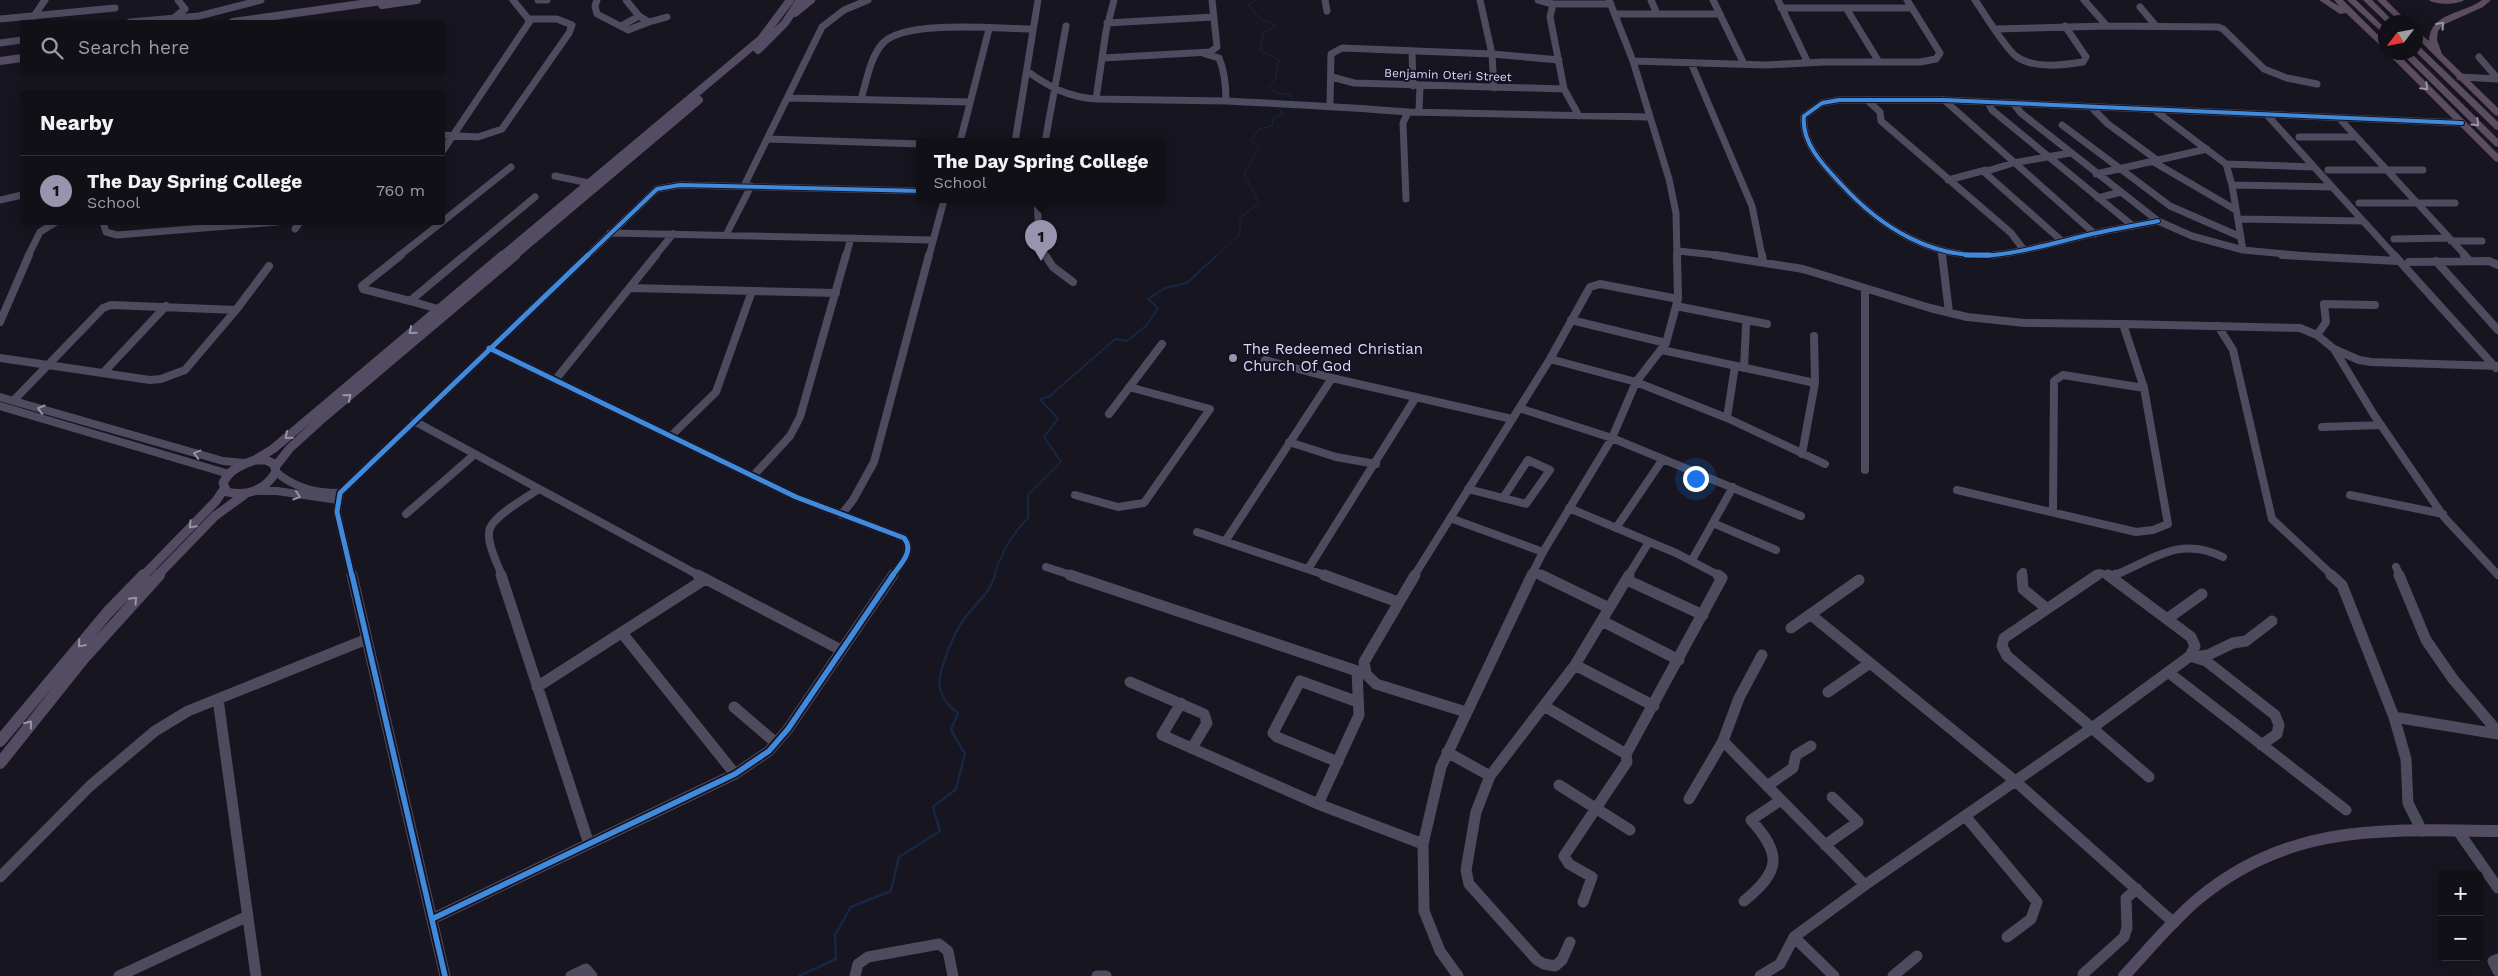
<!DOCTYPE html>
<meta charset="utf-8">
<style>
body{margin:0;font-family:"Work Sans",sans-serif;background:#1e1e24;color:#f1f3f6}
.controls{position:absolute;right:15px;bottom:15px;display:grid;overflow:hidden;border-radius:5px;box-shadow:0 2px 12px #0003}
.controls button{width:45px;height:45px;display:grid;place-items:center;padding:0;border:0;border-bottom:1px solid #303036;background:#111017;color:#f1f3f6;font:25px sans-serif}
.compass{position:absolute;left:2378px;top:15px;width:45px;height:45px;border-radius:50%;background:#111017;box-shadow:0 2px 12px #0003;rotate:238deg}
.you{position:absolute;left:1695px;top:478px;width:18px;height:18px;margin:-12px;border:4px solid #fff;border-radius:50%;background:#1a73e8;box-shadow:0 0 0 8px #1a73e833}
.badge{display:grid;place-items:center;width:32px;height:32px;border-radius:50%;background:#9794ad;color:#111;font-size:16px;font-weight:700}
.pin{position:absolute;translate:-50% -41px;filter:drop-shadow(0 1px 2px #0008)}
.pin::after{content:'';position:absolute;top:26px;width:18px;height:15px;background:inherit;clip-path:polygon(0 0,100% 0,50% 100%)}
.popup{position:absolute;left:916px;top:138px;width:250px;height:65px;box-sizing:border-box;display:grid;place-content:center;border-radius:5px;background:#111017;filter:drop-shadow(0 1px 4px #0005);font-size:16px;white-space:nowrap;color:#9c9da1}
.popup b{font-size:19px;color:#f1f3f6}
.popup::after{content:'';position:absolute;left:50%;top:100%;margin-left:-10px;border:10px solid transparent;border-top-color:#111017}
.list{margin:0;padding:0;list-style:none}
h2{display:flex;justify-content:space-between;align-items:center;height:65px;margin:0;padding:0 20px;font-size:21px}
h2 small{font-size:16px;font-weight:400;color:#9c9da1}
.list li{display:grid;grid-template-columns:32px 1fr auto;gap:15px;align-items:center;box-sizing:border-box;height:70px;padding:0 20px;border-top:1px solid #303036}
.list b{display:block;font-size:19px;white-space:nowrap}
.list p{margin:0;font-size:16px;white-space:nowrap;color:#9c9da1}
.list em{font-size:16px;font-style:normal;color:#9c9da1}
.icon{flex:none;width:28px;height:28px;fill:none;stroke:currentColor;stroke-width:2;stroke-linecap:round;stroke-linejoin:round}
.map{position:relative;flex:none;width:2498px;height:976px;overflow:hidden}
.search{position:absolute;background:#111017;box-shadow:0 2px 12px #0003;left:20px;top:20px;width:425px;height:55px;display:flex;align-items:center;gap:12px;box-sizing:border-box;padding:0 18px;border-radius:5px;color:#9c9da1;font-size:19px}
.panel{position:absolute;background:#111017;box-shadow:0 2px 12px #0003;left:20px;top:90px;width:425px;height:135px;border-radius:5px}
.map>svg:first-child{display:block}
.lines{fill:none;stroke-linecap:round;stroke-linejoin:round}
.stream-far2{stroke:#162744;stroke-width:1}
.stream-far1{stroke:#162744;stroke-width:2}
.stream{stroke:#162744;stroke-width:2.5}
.minor-far2{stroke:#4d4b5e;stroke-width:7}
.minor-far1{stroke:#4d4b5e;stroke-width:8}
.minor{stroke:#4d4b5e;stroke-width:11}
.major-far2{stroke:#544c62;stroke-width:8}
.major-far1{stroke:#544c62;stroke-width:9}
.major{stroke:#544c62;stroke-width:12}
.highway{fill:#5c4c5f;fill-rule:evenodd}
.cycleway-far2-casing{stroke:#151123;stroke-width:6}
.cycleway-far1-casing{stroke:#151123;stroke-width:8}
.cycleway-casing{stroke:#151123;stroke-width:9}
.cycleway-far2{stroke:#408adc;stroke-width:4}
.cycleway-far1{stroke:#408adc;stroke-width:5}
.cycleway{stroke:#408adc;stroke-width:5.5}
.oneway{stroke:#9c92ac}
.oneway2{stroke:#9892ae}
.oneway3{stroke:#9492ac}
.poi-dot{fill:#9794ad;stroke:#151123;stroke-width:2}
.labels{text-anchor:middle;stroke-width:4;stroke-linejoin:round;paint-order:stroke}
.far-street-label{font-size:12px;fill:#dcd8fa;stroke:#151123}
.poi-label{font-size:15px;fill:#dcd8fa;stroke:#151123;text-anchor:start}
</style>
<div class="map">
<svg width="2498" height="976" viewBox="0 0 2498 976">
<rect width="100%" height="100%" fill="#17151f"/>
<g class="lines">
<path class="stream-far2" d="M1258,0L1248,5L1263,21H1268L1275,27L1264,32L1260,50L1279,60L1275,80L1269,87L1277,94H1289L1293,99L1290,101
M1216,256L1240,234V218L1259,203L1244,174L1259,148L1251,140L1259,129L1272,126L1273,118L1284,114L1280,111L1285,106"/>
<path class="stream-far1" d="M994,576C1001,553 1011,535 1028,518V495L1061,462L1044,437L1058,419L1040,399L1050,396L1115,339L1127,341L1147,325L1158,308L1148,299L1165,288L1187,283L1217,255"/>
<path class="stream" d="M799,976L836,959L835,935L851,907L891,891L899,857L940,831L933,807L956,789L965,754L951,730L958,713C949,707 943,700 940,689C936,674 955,631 964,619C976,602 989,596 995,575"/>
<path class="minor-far2" d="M538,0H547
M597,0L595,6L597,14L628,30L649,22L639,16L621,26
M626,0L639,16
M1325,0L1327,11
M1480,0L1492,54L1494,88
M1538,0L1553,4H1611
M1609,0L1633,61L1669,179L1676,213L1677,256
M1651,0L1657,14
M1713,0L1744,64
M1778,0L1808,63
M1975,0C1984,13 2006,50 2017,57C2035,69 2063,65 2083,62L2086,57L2065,26
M2084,0L2107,26
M1553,4L1550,17L1564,89L1579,116
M2140,7L2156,26
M1781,8H1912
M1846,8L1879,62
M1615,14H1720
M34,16L45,0
M175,17L185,9L178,0
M0,19L115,8
M130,22L199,16L261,0
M649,22L667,17
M1107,23L1213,17
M1996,29L2107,26L2218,27L2223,29L2264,69L2287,78L2317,84
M0,43L22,40
M1412,51L1413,86
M2479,57L2497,78
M1103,58L1210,52L1217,47L1212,0
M1633,61L1766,65L1824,62H1920L1936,59L1940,53L1907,0
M1691,63L1752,206L1762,256
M1027,71C1049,87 1068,97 1096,99L1106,31L1114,0
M1332,77L1354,83L1564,89
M2460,77L2498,79
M788,98L970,102
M861,99C867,80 870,57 883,43C905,19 1000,29 1033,29
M1096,99L1226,101C1226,86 1225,72 1219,58L1205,54
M1867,100L1880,112L1881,121L2011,233L2024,250
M1944,100L2095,234
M1226,101C1287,104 1347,107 1408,112
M1988,102L1992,110L2133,226
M2014,104L2021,113L2158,221L2192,236L2243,250L2306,256
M1330,105L1331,54L1342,48L1492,54L1559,60
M2092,108L2108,124L2157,160
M1419,111L1420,86
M2157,112L2226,164L2232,185L2243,250
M2267,115L2395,256
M2339,118L2466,256
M2062,125L2170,206L2241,237
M442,135L478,137L502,129L569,33L572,25L557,19H528
M2299,137H2356
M768,139L920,144
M960,142L989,29
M1015,142L1038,0
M1045,142L1066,26
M442,152L530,21L513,0
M2152,161L2236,210
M2226,164L2314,167
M2328,170H2423
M2096,174L2207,149
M555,176L589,183
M1948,180L1986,170
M2232,185L2332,187
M744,186L822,27L844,10L868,0
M2098,198L2121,192
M1406,199L1403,123L1408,112L1649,117
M0,200L22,195
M1037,200L1039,234L1045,256
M2359,203H2455
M2238,219L2363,221
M2158,221C2133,226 2108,230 2083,236C2054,243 2024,252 1994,255C1933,260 1881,228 1841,184C1824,166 1801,143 1804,116L1822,103L1839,100H1944L2462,123
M103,222L106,232L117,235L277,222
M442,222L511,167
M295,229L300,222
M610,233L932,240
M726,235L751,186
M2394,239L2448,238
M2062,241L1984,172L2013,163L2070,153
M2451,241H2482
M1678,251L1726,256
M1941,251L1942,256
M28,256L40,232L56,222
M399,256L442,222
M464,256L535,197
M587,256L657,189L680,185L920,191
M655,256L673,234
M846,256L851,238
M929,256L944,200"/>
<path class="minor-far1" d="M401,255L362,286L363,289L410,301
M1045,255L1053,267L1073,282
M1715,255L1803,269L1930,308L1967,317L2025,323L2123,324
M1762,255L1763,261
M1942,255L1949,312
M1966,255H1990
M2282,255L2398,261
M2394,255L2496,368
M2464,255L2469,260
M2436,261L2498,330
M2409,262L2489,261L2498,265
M630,288L836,293
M1865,289V470
M111,305L236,310L185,370L161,379L150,380L48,365L103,308Z
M1676,306L1767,324
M438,309L410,301L465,255
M236,310L269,266
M1571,320L1666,343
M0,322L29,255
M2218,326L2233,350L2272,519L2333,576
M2317,335L2326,322L2324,304L2375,305
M489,348L796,497L904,538C915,551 900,565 892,576
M1662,350L1815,383
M0,358L48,365
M1550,359L1636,382L1727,418L1825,464
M1265,360L1332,378L1512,419
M2498,366L2371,362L2359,360L2334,349L2374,415L2444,517L2498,575
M1744,368L1746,325
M103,373L166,306
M556,379L656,255
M0,397L223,461L245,463
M13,401L48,365
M0,406L229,474
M1519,408L1612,438L1801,516
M1109,414L1162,344
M1727,418L1735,366
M414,421L700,576
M2322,427L2381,425
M671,436L716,392L752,291
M1289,442L1336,457L1376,464
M1802,454L1815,383L1814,336
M276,472C295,488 315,493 340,493
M754,475L790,436L800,417L846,255
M1468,489L1526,504L1550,470L1528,460L1503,498
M1957,490L2136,532L2153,530L2168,524L2144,388L2123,324L2300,328L2317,335L2334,349
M256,491H277L338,500
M1075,495L1118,507L1144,503L1210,409L1129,387
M2350,495L2443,514
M1569,508L1676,553L1720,576
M2053,512L2054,381L2063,375L2144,388
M406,514L475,454
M841,515L853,500L874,462L929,255
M1450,518L1543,552
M1713,523L1776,550
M1616,528L1663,459
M1197,532L1328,576
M1226,540L1332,378
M1692,560L1733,487
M1046,567L1074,576
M2396,567L2400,576
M1308,569L1416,397
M1533,571L1544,576
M352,576L337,512L340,493L588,255
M502,576C498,564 485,541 490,528C495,515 527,497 539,489
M1414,576L1550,359L1590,287L1600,284L1678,299
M1531,576L1543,552L1612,438L1636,382L1666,343L1678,299L1677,255
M1628,576L1649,542
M2022,576L2023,572
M2095,576L2100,573L2110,576
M2113,576C2153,560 2179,535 2223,557"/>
<path class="minor" d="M352,575L445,976
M501,575L589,844
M698,575L841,650
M1070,575L1366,674
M1324,575L1398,602
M1415,575L1364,662L1366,674L1376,684L1466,712
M1541,575L1609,608
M2022,575L2023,589L2046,608
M2331,575L2342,585L2394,717L2406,759L2408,803L2422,831
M2399,575L2426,640L2453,679L2498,732
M2111,577L2116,575
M1627,580L1703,615
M1811,615L2014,780L2174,923
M2167,619L2202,594
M1602,621L1679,660
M1791,628L1859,580
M622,633L735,774
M2190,656L2206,661L2275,715L2279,725L2277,734L2261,745
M2195,657L2208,655L2233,643L2246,641L2272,621
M1575,665L1654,706
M2168,672L2346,810
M1130,682L1204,714L1207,723L1192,748
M537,687L705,579
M1828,692L1870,663
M218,699L256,976
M1181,703L1162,735L1318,804L1423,844
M1544,706L1626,754
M734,707L776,743
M2394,717L2498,734
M2092,728L2149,777
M2092,728L2007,656L2002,646L2004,638L2097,575
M2092,728L2190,656L2195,646L2191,637L2108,575
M1723,741L1865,885
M1447,752L1490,776
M1338,762L1277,737L1273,733L1300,681L1358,702
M1559,785L1630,830
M1767,786L1793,768L1796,755L1811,746
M1689,799L1723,741L1739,698L1762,655
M1318,804L1359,715L1357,671
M1966,817L2037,902L2031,919L2007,937
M2458,831L2498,888
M1825,845L1858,822L1832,797
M0,877L90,786L155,731L188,711L367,639
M1744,901C1781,871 1782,854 1751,820L1781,800
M1583,902L1592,877L1569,864L1564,856L1627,762L1626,754L1722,578L1718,575
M432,919L735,774L769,751L788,729L893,575
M1794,937L1834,976
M1570,942L1562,960L1555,966L1544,964L1537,960L1469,884L1466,870L1476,812L1490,776L1575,665L1629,575
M2498,959L2493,961L2498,971
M2083,974L2124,937L2127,928L2126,898L2137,889
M119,976L248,916
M571,976L586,969L592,976
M855,976L858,964L868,957L939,944L948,951L953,976
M1097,976H1106
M1458,976L1440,951L1424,911L1423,844L1441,767L1532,575
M1760,976L1780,964L1794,937L1865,885L2092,728
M1893,976L1917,956"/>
<path class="major-far2" d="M382,5L417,0
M795,13L811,0
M233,22L389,0
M758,50L785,23L800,0
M0,61L22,58
M502,256L761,39L790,0
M514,256L699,100"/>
<path class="major-far1" d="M255,460H266L274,464L276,472C265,490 247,497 227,492L223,483C230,469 241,465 255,460Z
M255,460L273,449L503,255
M275,467L290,448L323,418L516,255
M143,576L216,501L224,489
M157,576L215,516L244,495"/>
<path class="major" d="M0,741L108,612L144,575
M0,763L83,659L159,575
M2124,976C2148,950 2171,922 2198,899C2290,822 2386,830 2498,831"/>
<path class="highway" d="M2319,0H2329L2339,6L2334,0H2343L2386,43V51L2346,13L2340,14Z
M2347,0H2356L2386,29V36Z
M2363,0H2372L2394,22H2386Z
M2377,0H2386L2408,22H2400Z
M2429,0H2464C2458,5 2435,5 2429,0Z
M2482,0H2491L2483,7L2443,25L2438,31L2437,40L2442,54L2498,108V116L2495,115L2416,37V30L2429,41C2430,12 2464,14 2482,0Z
M2416,45L2419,46L2498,122V130L2495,129L2416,52Z
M2386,52H2396L2498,154V162L2495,161Z
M2400,52H2410L2498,139V147L2495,146Z"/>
<defs>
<path id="cycleway-far2" d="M2158,221C2133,226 2108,230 2083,236C2054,243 2024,252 1994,255C1933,260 1881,228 1841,184C1824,166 1801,143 1804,116L1822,103L1839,100H1944L2462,123
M587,256L657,189L680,185L920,191"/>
<path id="cycleway-far1" d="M1966,255H1990
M489,348L796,497L904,538C915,551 900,565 892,576
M352,576L337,512L340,493L588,255"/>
<path id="cycleway" d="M352,575L445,976
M432,919L735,774L769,751L788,729L893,575"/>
</defs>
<use href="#cycleway-far2" class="cycleway-far2-casing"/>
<use href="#cycleway-far1" class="cycleway-far1-casing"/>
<use href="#cycleway" class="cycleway-casing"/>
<use href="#cycleway-far2" class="cycleway-far2"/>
<use href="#cycleway-far1" class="cycleway-far1"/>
<use href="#cycleway" class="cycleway"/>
</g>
<defs><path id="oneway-chevron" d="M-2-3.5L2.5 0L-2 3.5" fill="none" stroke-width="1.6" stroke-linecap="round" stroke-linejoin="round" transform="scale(1.25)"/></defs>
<g class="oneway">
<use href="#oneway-chevron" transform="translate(2441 25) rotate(-48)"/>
<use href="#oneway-chevron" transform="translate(2425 87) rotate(45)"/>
<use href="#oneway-chevron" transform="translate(2476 123) rotate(44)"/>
</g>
<g class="oneway2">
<use href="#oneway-chevron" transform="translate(412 331) rotate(140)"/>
<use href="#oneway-chevron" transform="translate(348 397) rotate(-40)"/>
<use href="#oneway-chevron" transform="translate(288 436) rotate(139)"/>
<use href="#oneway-chevron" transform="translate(192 525) rotate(135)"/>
<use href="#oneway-chevron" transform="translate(134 600) rotate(-47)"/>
<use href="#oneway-chevron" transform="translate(81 644) rotate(131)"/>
<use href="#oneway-chevron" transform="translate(29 724) rotate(-52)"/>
</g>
<g class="oneway3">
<use href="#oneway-chevron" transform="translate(41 409) rotate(-163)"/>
<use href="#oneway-chevron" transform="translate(197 454) rotate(-165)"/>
<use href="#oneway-chevron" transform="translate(297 496) rotate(18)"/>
</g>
<circle class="poi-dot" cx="1233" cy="358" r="5"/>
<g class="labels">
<g class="far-street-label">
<text transform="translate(1448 75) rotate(2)" y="4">Benjamin Oteri Street</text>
</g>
<g class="poi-label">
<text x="1243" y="354">The Redeemed Christian<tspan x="1243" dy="17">Church Of God</tspan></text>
</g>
</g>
</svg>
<div class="controls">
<button>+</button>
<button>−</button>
</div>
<svg class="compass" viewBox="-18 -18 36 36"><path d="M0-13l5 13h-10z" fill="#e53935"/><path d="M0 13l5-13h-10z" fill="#9c9da1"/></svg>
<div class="you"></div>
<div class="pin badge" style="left:1041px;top:261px">1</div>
<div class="popup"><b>The Day Spring College</b>School</div>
<div class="search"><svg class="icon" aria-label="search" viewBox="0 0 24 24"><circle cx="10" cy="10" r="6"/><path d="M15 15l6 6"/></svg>Search here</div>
<section class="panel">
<h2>Nearby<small></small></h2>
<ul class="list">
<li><span class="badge">1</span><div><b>The Day Spring College</b><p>School</p></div><em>760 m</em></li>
</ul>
</section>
</div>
